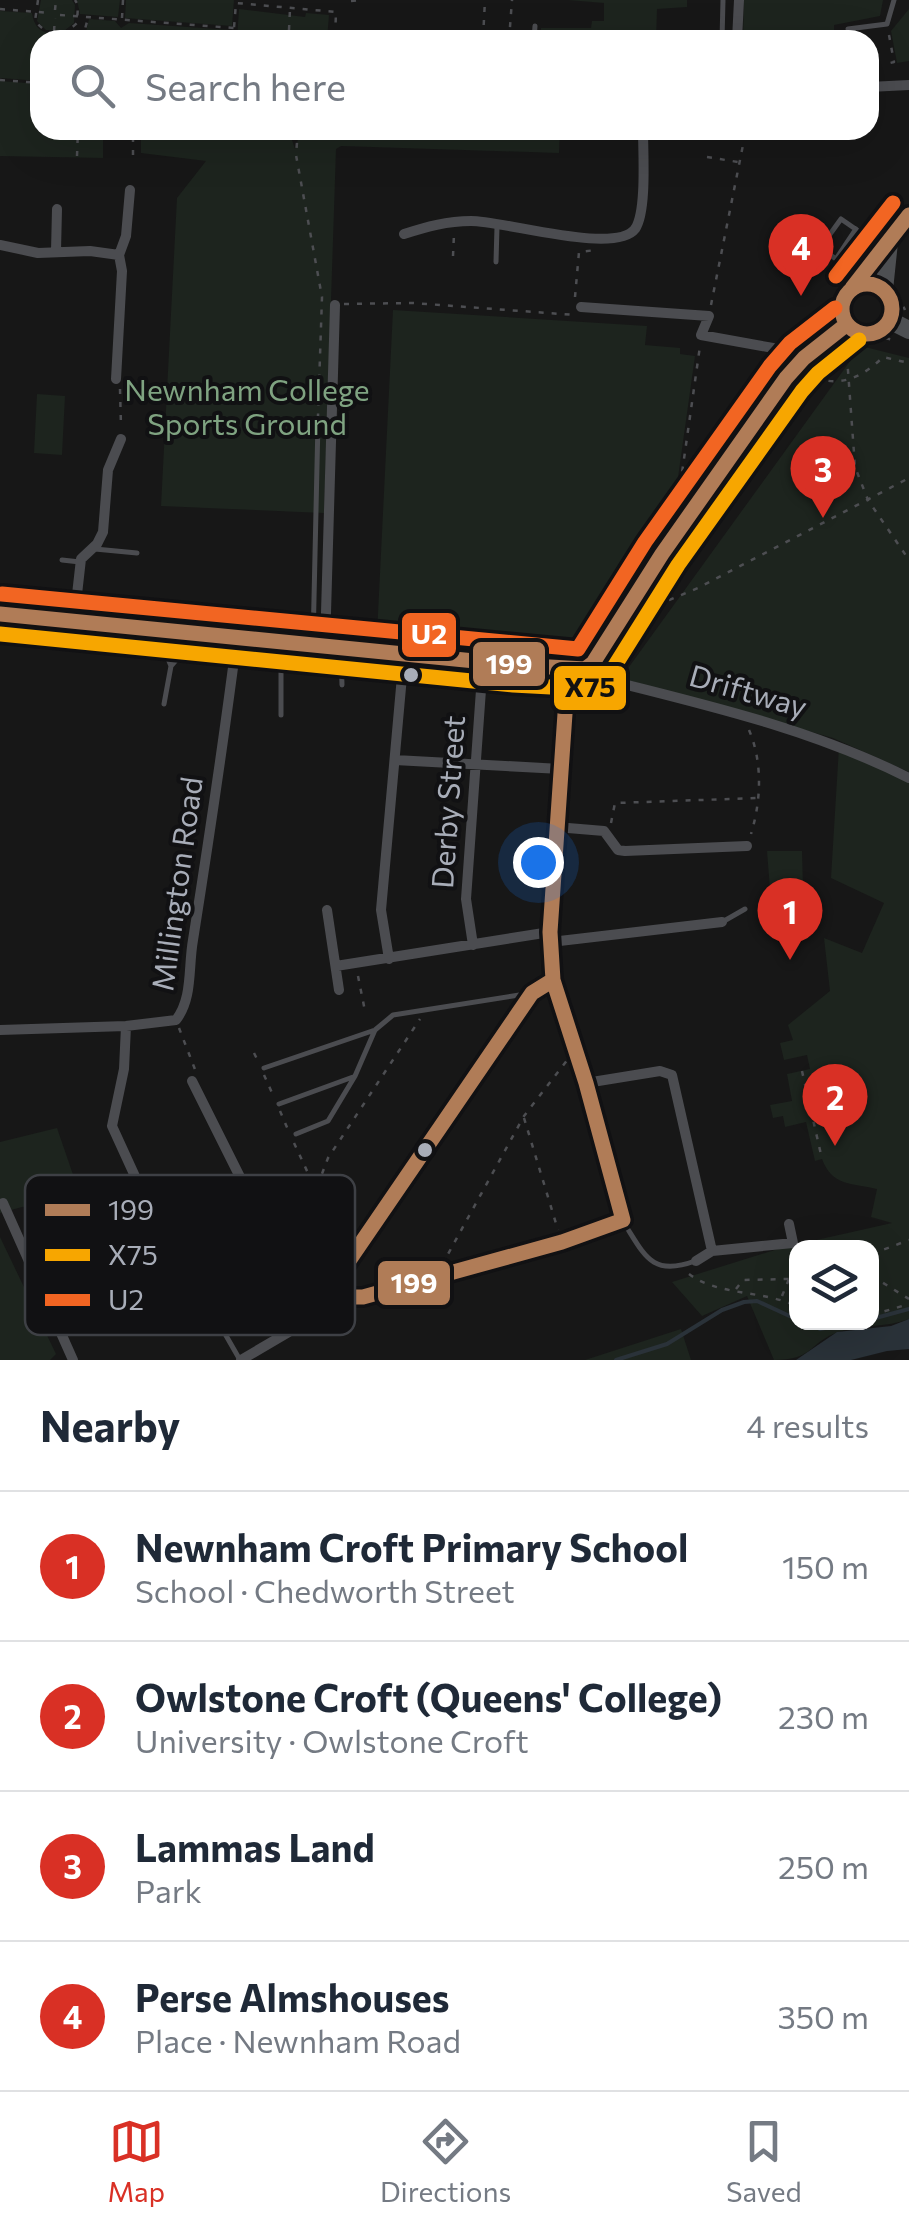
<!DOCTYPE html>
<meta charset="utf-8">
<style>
body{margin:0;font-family:Commissioner,sans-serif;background:#f2f2f3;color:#1f2937}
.controls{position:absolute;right:30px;bottom:30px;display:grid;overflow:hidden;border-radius:20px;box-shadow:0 10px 40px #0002}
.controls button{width:90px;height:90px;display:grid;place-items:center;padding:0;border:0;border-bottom:2px solid #e0e1e3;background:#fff;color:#1f2937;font:50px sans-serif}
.you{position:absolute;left:538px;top:862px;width:35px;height:35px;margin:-25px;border:8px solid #fff;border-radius:50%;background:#1a73e8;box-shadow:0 0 0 15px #1a73e833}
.badge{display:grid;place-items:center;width:65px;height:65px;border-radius:50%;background:#d93025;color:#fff;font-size:32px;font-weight:700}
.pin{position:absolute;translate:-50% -82px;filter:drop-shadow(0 2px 5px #0008)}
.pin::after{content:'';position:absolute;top:52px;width:35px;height:30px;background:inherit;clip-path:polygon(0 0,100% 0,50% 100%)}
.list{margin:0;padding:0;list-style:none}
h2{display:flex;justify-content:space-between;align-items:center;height:130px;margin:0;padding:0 40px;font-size:42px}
h2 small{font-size:32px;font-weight:400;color:#747a83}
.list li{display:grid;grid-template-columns:65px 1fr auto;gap:30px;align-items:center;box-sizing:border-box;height:150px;padding:0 40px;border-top:2px solid #e0e1e3}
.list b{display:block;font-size:38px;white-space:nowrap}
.list p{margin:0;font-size:32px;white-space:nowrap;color:#747a83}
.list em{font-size:32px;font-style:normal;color:#747a83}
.icon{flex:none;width:55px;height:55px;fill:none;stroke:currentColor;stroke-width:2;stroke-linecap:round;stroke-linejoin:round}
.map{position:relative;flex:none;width:909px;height:1360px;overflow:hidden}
.search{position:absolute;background:#fff;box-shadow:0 10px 40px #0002;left:30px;right:30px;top:30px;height:110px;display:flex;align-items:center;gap:25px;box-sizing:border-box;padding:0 35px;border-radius:30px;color:#747a83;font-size:38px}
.sheet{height:730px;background:#fff}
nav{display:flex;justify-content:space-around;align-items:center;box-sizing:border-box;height:140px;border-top:2px solid #e0e1e3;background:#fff;font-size:28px;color:#747a83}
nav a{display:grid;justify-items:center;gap:5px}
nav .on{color:#d93025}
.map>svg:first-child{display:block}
.green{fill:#1d241e;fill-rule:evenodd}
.water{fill:#2a3239}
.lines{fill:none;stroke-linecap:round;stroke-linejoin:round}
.stream{stroke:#2a3239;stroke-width:4}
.path{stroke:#4d4e52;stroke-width:2.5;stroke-dasharray:5 8;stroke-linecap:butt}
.service{stroke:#4b4c50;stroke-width:5}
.minor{stroke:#4b4c50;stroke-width:10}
.primary{stroke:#4d4f52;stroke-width:18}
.bus-1-casing{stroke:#111113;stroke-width:22}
.bus-2-casing{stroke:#111113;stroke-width:22}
.bus-3-casing{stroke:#111113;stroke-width:22}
.bus-1{stroke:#b07c57;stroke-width:15}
.bus-2{stroke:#f7a600;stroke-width:15}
.bus-3{stroke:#f26522;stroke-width:15}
.bus-dot{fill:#a8adb8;stroke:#111113;stroke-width:4}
.labels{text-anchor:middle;stroke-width:8;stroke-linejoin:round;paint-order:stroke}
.park-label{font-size:30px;fill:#7fa381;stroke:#111113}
.street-label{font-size:30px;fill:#a8adb8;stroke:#111113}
.key{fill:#111113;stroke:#3e4045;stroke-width:2.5}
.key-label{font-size:28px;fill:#a8adb8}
.line-badge{stroke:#111113;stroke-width:4}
.badge-label{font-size:28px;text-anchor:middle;font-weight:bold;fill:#fff}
.pale-badge-label{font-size:28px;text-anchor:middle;font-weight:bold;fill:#111}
</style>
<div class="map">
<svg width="909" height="1360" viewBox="0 0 909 1360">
<rect width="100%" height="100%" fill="#171717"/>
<path class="green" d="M41,0H72L75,5L74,23L64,31L46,30L37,21Z
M77,0H120L118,17L80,14Z
M126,0H234L232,26L125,18Z
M568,0H687V7L657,9L656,40H541V28H591L592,21H604V3Z
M744,0H883L880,16L834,25V40H743Z
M239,9L305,17L306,13L329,15L327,40H237Z
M909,9V61L897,63L891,31Z
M0,11L32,13C36,40 56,30 74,40H40V81L0,78Z
M89,19L115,21L121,28L129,23L232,30L231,40H84Z
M0,81L40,84V130H103V158L0,156Z
M141,130H229C246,144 270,137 291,137L295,149L301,130H560L559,153L341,146L336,149L324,513L161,506L177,198L206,161L141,153Z
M393,310L647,326L645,345L680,348V354L695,356L675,499L582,648L570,655L401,642V632L377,634Z
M861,346L909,358V772L833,738L621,678Z
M37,394L65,396L62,455L34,453Z
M839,747L909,782V1319C886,1328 861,1324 838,1332C808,1343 814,1360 774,1360L747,1296L702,1316L672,1282L781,1248L892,1223L871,1217L877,1189C851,1183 832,1186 822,1159L815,1161L806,1122L785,1127L783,1116L773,1118L770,1105L792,1101L787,1074L810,1069L807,1055L784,1060L780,1043L793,1040L788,1025L830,991L824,938L862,953L884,903L831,878ZM796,1248H872V1322H796Z
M767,851H802L803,887L770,889Z
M57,1128L79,1192L50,1205L22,1207L0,1213V1142Z
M0,1237L56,1354L50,1360H0Z
M681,1329L691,1360H585Z"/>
<path class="water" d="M909,1319V1349L887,1351L851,1360H796L837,1332L891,1326Z"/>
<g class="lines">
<path class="stream" d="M872,1319L909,1309
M805,1322L820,1329L855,1322
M616,1360L667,1344L722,1310L744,1302L757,1301L796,1319"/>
<path class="path" d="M38,0L35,21C49,37 61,38 77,23L78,5L75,0
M351,1L361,0
M0,9L51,13
M55,10L56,0
M60,15L234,28
M122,18L123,0
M289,30L290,9
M54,31L55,18
M66,34L78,40
M889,35L894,62L890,63
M270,36H276
M299,37L305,38
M483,38L485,0
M82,40L88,18
M233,40L236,3L336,12L335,40
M509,40L512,0
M0,80L40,83
M234,130C247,142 276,136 294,136
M298,130L296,155L322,297L318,416
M133,155V130
M77,156L78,130
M707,157L738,162
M453,256L454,234
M898,295L905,310
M575,297L579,252L596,250
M344,304L413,303L575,315
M711,305L746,130
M846,343L855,467L868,500L909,560
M847,343L881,337L893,340
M816,377C841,389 866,374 883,357L909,363
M120,389L121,426
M685,496L680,487L700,346
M86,606L267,624
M645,610L698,588L909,478
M612,670L643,611L831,357
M749,730C763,763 761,801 751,834
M611,823L615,803L758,798
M358,976L365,1011
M179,1028L196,1072
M254,1053L259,1063
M802,1071L822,1159
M264,1075L273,1095
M280,1111L289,1132
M524,1118L558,1230
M294,1143L314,1186
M285,1239L301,1229L328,1158L420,1019
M872,1254L909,1240
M442,1265L524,1116L568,1059
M689,1274C718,1296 763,1290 796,1306
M872,1276L909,1299
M736,1289L743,1280L789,1279
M782,1296L789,1279L796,1272
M872,1315L909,1304"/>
<path class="service" d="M848,29L887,24L894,0
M534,40L535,26
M722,40L723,0
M836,259L856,229
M496,262L497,227
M858,274L820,248L841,219L880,246
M95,549L137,553
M62,560L80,562
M313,643L318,422
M341,653L342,685
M171,666L177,659L174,648
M164,704L171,666L167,656L174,648L175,638
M281,715V648
M724,921L745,909
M264,1068L375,1030L393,1015L532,993
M279,1104L353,1077
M296,1134L328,1121L355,1076L375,1030
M624,1223C645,1256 652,1277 695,1261
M189,1271L240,1360"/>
<path class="minor" d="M737,40L739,0
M869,87L909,85
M404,234C426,227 447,221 471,221C505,221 615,255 635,229C647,212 643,152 643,130
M0,245L38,253L90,251L119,255L122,271L116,379
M56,251L57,209
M119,255L126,236L130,190
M581,307L709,316L701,335L773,348L804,358
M74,621L81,559L97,544L103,532L108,470L121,439
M325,647L335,305
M395,760L561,769
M556,827L604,831L618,850L625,851L747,846
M327,910L339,990
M551,942L722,922
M473,945L466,899L483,662
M389,959L381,910L404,654
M336,966L550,932
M126,1026L124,1069L112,1126L150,1209
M0,1030L126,1026L176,1020C193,998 188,968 193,940C209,839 224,738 237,637
M192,1081L311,1319
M586,1083L660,1071L672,1075L712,1251
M3,1203L73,1360
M696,1261L712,1251L793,1243L789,1224
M331,1287L346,1297H363L562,1242L623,1220L586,1083L553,980L550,932L568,670C684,700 802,724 909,778
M241,1360L311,1319L532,993L553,980"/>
<path class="primary" d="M842 309a25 25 0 1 1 50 0a25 25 0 1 1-50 0Z
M852,288L909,215
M884,290L889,242
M889,320L909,330
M0,614L515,665L585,669L593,663C651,563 719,472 786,378L804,358L847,324"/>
<defs>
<path id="bus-1" d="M842 309a25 25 0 1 1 50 0a25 25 0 1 1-50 0Z
M852,288L909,215
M0,614L515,665L585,669L593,663L662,554L786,378L804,358L847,324
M553,980L586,1083L623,1220L562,1242L363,1297H346L331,1287L532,993Z
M553,980L550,932L568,670"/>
<path id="bus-2" d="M0,634L513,685L588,689L609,675L678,565L802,391L818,373L859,340"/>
<path id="bus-3" d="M836,276L893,203
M2,594L578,649L645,542L770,366L790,343L835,308"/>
</defs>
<use href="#bus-1" class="bus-1-casing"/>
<use href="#bus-2" class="bus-2-casing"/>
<use href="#bus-3" class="bus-3-casing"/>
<use href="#bus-1" class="bus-1"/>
<use href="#bus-2" class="bus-2"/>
<use href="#bus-3" class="bus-3"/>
</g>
<g class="bus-dot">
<circle cx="411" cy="675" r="9"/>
<circle cx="425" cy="1150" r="9"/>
</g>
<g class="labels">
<g class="park-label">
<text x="247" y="401">Newnham College<tspan x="247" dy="34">Sports Ground</tspan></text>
</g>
<g class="street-label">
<text transform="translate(748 692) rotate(16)" y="10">Driftway</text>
<text transform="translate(449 802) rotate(-86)" y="10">Derby Street</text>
<text transform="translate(178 884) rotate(-82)" y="10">Millington Road</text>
</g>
</g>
<rect x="25" y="1175" width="330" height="160" rx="15" class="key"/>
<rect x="45" y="1204" width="45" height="12" fill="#b07c57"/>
<rect x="45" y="1249" width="45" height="12" fill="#f7a600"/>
<rect x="45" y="1294" width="45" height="12" fill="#f26522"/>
<g class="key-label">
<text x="108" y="1220">199</text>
<text x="108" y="1265">X75</text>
<text x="108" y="1310">U2</text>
</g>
<g class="line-badge">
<rect x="400" y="611" width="58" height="48" rx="10" fill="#f26522"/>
<rect x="471" y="640" width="76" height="48" rx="10" fill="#b07c57"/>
<rect x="552" y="664" width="76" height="48" rx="10" fill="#f7a600"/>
<rect x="376" y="1259" width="76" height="48" rx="10" fill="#b07c57"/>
</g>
<g class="badge-label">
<text x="429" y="644">U2</text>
<text x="509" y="674">199</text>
<text x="414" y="1293">199</text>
</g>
<g class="pale-badge-label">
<text x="590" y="697">X75</text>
</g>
</svg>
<div class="controls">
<button><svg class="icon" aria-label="layers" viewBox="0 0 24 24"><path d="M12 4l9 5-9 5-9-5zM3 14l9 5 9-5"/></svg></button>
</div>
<div class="you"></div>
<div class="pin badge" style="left:790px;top:960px">1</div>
<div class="pin badge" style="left:835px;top:1146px">2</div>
<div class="pin badge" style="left:823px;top:518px">3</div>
<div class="pin badge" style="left:801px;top:296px">4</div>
<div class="search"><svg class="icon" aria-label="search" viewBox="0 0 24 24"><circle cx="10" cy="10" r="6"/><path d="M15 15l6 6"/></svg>Search here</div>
</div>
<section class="sheet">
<h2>Nearby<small>4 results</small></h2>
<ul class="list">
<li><span class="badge">1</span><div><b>Newnham Croft Primary School</b><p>School · Chedworth Street</p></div><em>150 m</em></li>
<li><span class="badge">2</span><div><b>Owlstone Croft (Queens' College)</b><p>University · Owlstone Croft</p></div><em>230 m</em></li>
<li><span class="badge">3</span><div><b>Lammas Land</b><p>Park</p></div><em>250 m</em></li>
<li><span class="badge">4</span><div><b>Perse Almshouses</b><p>Place · Newnham Road</p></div><em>350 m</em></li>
</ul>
</section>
<nav>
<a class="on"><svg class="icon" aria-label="map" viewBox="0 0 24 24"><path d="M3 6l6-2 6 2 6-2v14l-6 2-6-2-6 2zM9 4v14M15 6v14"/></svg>Map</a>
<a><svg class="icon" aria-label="directions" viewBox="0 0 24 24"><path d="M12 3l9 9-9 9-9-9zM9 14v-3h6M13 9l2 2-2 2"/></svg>Directions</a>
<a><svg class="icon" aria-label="saved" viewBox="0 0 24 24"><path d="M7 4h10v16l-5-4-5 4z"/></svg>Saved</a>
</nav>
